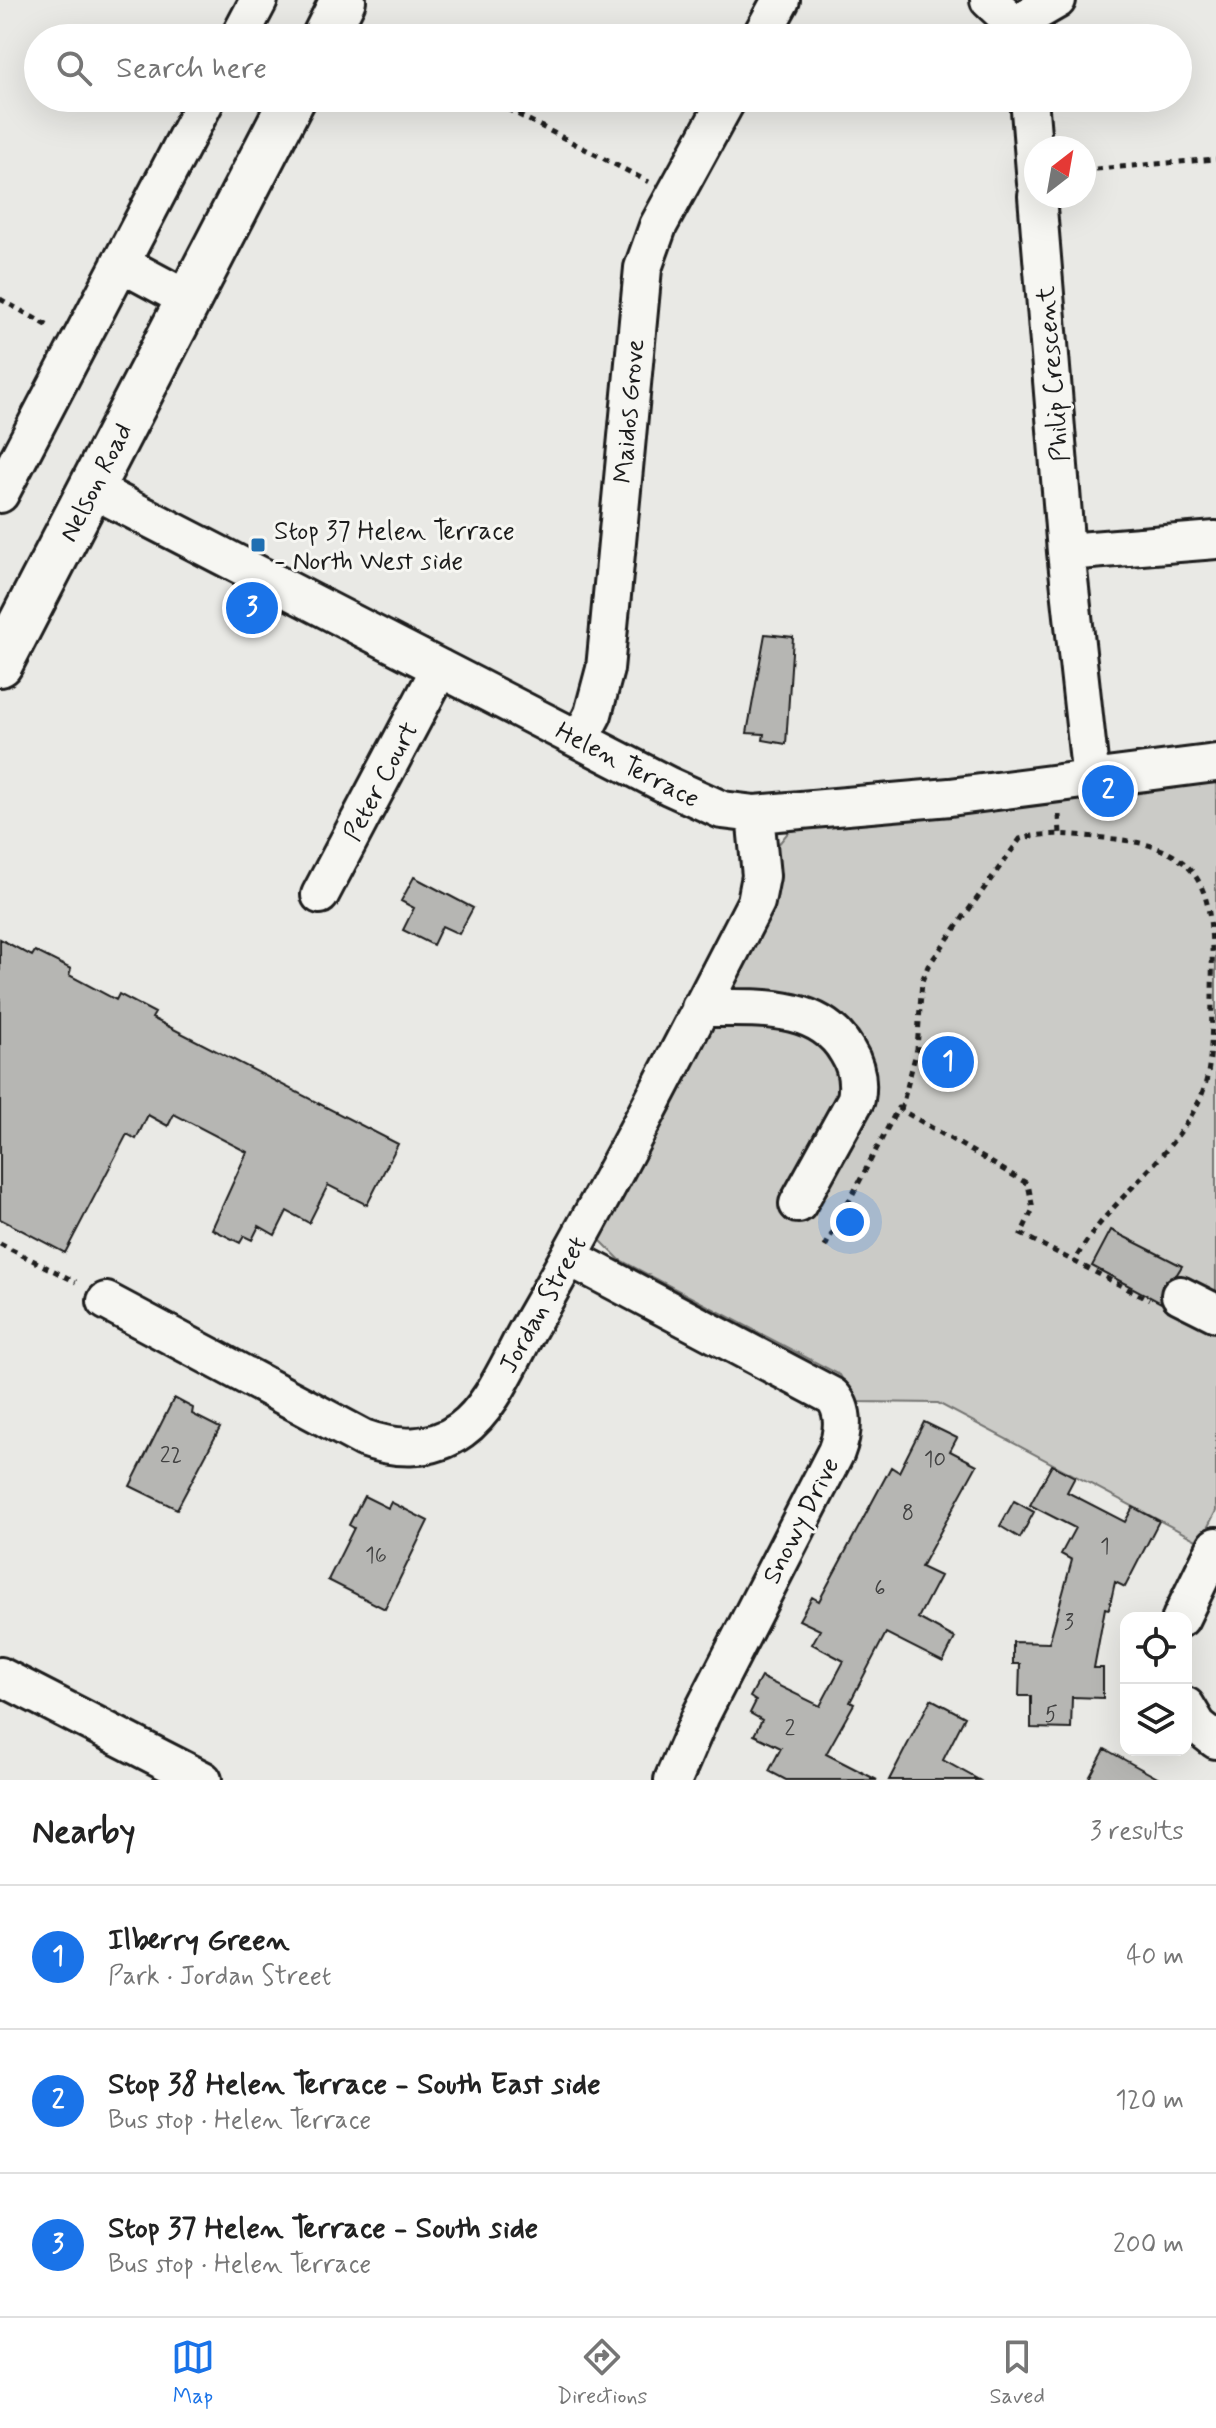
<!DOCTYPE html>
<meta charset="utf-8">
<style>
body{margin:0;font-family:Mynerve,sans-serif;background:#f6f6f6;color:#222}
.controls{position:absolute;right:24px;bottom:24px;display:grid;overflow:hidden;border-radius:16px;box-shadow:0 8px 32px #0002}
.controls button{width:72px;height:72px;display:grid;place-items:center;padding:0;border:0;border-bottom:2px solid #e0e0e0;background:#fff;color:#222;font:40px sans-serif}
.compass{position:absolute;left:1024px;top:136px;width:72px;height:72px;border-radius:50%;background:#fff;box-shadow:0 8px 32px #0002;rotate:31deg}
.you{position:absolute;left:850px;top:1222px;width:28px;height:28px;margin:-20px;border:6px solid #fff;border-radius:50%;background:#1a73e8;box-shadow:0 0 0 12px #1a73e833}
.badge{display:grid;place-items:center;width:52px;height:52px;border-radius:50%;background:#1a73e8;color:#fff;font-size:26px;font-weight:700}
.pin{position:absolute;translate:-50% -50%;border:4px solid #fff;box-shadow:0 2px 8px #0006}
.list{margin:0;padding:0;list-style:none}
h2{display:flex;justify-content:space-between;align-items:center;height:104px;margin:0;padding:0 32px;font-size:34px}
h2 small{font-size:26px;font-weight:400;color:#767676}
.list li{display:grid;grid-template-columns:52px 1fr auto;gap:24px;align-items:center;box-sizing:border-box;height:144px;padding:0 32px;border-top:2px solid #e0e0e0}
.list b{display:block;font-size:30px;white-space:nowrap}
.list p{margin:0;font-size:26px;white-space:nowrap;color:#767676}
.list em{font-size:26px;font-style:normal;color:#767676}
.icon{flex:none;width:44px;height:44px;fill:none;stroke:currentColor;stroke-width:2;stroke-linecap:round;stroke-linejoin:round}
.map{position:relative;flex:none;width:1216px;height:1780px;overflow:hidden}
.search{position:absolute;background:#fff;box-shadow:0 8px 32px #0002;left:24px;right:24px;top:24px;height:88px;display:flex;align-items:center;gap:20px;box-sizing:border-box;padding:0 28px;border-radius:44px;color:#767676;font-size:30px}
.sheet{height:536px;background:#fff}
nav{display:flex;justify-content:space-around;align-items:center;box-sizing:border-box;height:112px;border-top:2px solid #e0e0e0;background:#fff;font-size:22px;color:#767676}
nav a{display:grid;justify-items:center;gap:4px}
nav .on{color:#1a73e8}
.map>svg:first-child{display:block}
.green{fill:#cbcbc7;stroke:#747472;stroke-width:2}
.building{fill:#b6b6b3;stroke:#1c1c1c;stroke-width:2}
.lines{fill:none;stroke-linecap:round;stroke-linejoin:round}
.minor-casing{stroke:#1c1c1c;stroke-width:42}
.major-casing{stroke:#1c1c1c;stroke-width:50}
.path{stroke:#1c1c1c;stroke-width:5;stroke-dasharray:6 6;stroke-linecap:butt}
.minor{stroke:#f6f6f2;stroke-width:36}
.major{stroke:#f6f6f2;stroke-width:44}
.poi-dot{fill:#1f6fb2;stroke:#f6f6f2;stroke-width:3}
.labels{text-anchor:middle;stroke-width:6;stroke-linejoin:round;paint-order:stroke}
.number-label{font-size:22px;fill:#424242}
.street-label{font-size:26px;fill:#1c1c1c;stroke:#f6f6f2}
.poi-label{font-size:26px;fill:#1c1c1c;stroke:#f6f6f2;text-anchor:start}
</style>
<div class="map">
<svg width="1216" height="1780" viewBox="0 0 1216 1780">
<rect width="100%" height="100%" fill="#e9e9e5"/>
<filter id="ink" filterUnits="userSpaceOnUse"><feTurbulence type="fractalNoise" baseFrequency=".0125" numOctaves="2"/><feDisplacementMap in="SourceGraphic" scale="16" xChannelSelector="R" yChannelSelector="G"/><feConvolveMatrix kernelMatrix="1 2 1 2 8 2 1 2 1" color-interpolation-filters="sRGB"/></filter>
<g filter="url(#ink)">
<path class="green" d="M1201,778L1216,782V1511L1200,1542L938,1403L855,1402L840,1375L620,1260L597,1237L777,846L790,830L801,825Z"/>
<path class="building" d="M765,634L793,637L786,744L763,740L764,734L747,733Z
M414,877L473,908L459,934L442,926L433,945L403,930L414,908L401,901Z
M0,939L32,956L35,951L71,969L69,975L116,1000L119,994L155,1013L152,1018L398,1144L367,1205L328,1185L309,1223L287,1211L275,1235L259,1226L252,1240L244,1236L240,1243L212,1229L247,1152L174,1114L168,1126L148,1115L136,1139L127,1134L65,1253L0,1219Z
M1111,1230L1182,1266L1177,1274L1162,1285L1161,1303L1092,1266Z
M174,1398L193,1408L192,1414L220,1428L177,1509L130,1486Z
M924,1422L957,1438L950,1451L977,1465L921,1567L940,1576L918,1618L955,1638L943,1662L886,1633L850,1702L854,1704L826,1754L877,1780H786L769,1771L781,1748L754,1735L762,1720L750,1713L756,1701L750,1697L761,1677L820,1706L844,1661L812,1644L820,1630L799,1620L812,1597L819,1601L891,1467L899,1472Z
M1052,1465L1075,1477L1067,1492L1125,1522L1133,1507L1159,1521L1125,1587L1115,1582L1109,1609L1105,1608L1094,1668H1103V1698L1072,1697L1071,1729L1031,1728V1696H1019L1020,1664H1013V1642L1049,1643L1072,1560L1061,1554L1075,1528L1030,1505Z
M364,1496L388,1508L391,1502L428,1521L385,1609L328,1580L354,1528L349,1525Z
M1014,1501L1034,1512L1020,1538L1000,1526Z
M931,1699L965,1717L943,1760L979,1780H889Z
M1105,1749L1161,1780H1088Z"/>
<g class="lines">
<defs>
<path id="minor" d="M989,0L1005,15L1018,38
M1012,26L1057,0
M239,38L259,0
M760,38L781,0
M1029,98L1036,183
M1037,196L1066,552L1091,780
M120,263L189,300
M92,489L669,786L722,810L755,814L950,797L1216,763
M0,494L207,98
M1066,552L1216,540
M580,739L593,714L605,669L643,268L658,226L728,98
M320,895L440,668
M700,1008C750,1009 818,1000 847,1051C856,1065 859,1082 856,1099L798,1204
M569,1257L832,1396C846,1410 843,1434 836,1452L701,1715L673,1780
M1180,1295L1216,1313
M106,1301L363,1438C396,1450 432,1451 461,1430C493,1407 511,1358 531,1324C610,1186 683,1044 756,902L761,876L755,814
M1181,1618L1216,1546
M0,1676L203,1780
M1186,1706L1198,1726L1216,1740"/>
<path id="major" d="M324,38L343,0
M0,664L293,98"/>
</defs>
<use href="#minor" class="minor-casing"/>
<use href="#major" class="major-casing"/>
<path class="path" d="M486,98L649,182
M1084,170L1216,159
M0,299L52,328
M1059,815L1060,835
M901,1110L917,1049L922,981L928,966L1020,839C1047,831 1077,835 1104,838C1216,846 1213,901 1212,998C1211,1033 1214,1074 1197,1105C1166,1165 1105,1203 1074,1262
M0,1244L76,1282
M825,1247L898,1108L1028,1184L1033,1209L1021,1234L1149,1300"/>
<use href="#minor" class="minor"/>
<use href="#major" class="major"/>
</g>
</g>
<rect class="poi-dot" x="250" y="537" width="16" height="16" rx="4"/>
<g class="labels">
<g class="number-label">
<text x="171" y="1462">22</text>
<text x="935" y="1466">10</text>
<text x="908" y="1520">8</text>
<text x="1105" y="1553">1</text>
<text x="376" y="1562">16</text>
<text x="880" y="1595">6</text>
<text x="1069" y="1629">3</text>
<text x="1051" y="1721">5</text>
<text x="790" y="1735">2</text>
</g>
<g class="street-label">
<text transform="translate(1052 374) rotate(-95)" y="9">Philip Crescent</text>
<text transform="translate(628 411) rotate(-85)" y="9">Maidos Grove</text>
<text transform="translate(95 482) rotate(-63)" y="9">Nelson Road</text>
<text transform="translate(628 764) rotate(27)" y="9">Helen Terrace</text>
<text transform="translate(380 781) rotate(-62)" y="9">Peter Court</text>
<text transform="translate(542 1304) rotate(-61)" y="9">Jordan Street</text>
<text transform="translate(800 1520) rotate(-63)" y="9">Snowy Drive</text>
</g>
<g class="poi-label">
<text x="274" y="539">Stop 37 Helen Terrace<tspan x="274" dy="30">- North West side</tspan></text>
</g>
</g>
</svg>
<div class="controls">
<button><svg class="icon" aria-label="locate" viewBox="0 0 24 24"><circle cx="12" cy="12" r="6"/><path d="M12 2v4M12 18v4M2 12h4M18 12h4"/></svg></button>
<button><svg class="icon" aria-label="layers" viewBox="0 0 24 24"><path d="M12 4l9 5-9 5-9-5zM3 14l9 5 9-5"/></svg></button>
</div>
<svg class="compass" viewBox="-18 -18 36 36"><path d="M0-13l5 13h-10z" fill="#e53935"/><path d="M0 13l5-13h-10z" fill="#767676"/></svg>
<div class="you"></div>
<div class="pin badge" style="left:948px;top:1062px">1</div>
<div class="pin badge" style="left:1108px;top:791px">2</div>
<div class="pin badge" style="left:252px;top:608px">3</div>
<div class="search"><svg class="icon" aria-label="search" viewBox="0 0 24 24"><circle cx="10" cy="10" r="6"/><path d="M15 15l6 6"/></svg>Search here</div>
</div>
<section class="sheet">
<h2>Nearby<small>3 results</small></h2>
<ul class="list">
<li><span class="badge">1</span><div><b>Ilberry Green</b><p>Park · Jordan Street</p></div><em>40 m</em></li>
<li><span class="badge">2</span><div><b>Stop 38 Helen Terrace - South East side</b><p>Bus stop · Helen Terrace</p></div><em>120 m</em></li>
<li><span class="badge">3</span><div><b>Stop 37 Helen Terrace - South side</b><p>Bus stop · Helen Terrace</p></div><em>200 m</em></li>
</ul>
</section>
<nav>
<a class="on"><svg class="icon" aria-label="map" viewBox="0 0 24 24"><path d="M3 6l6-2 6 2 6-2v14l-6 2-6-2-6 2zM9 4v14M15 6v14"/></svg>Map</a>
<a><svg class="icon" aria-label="directions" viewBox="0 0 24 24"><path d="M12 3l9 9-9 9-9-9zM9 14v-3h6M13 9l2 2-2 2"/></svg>Directions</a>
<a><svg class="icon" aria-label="saved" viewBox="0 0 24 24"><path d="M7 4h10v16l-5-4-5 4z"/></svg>Saved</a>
</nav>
